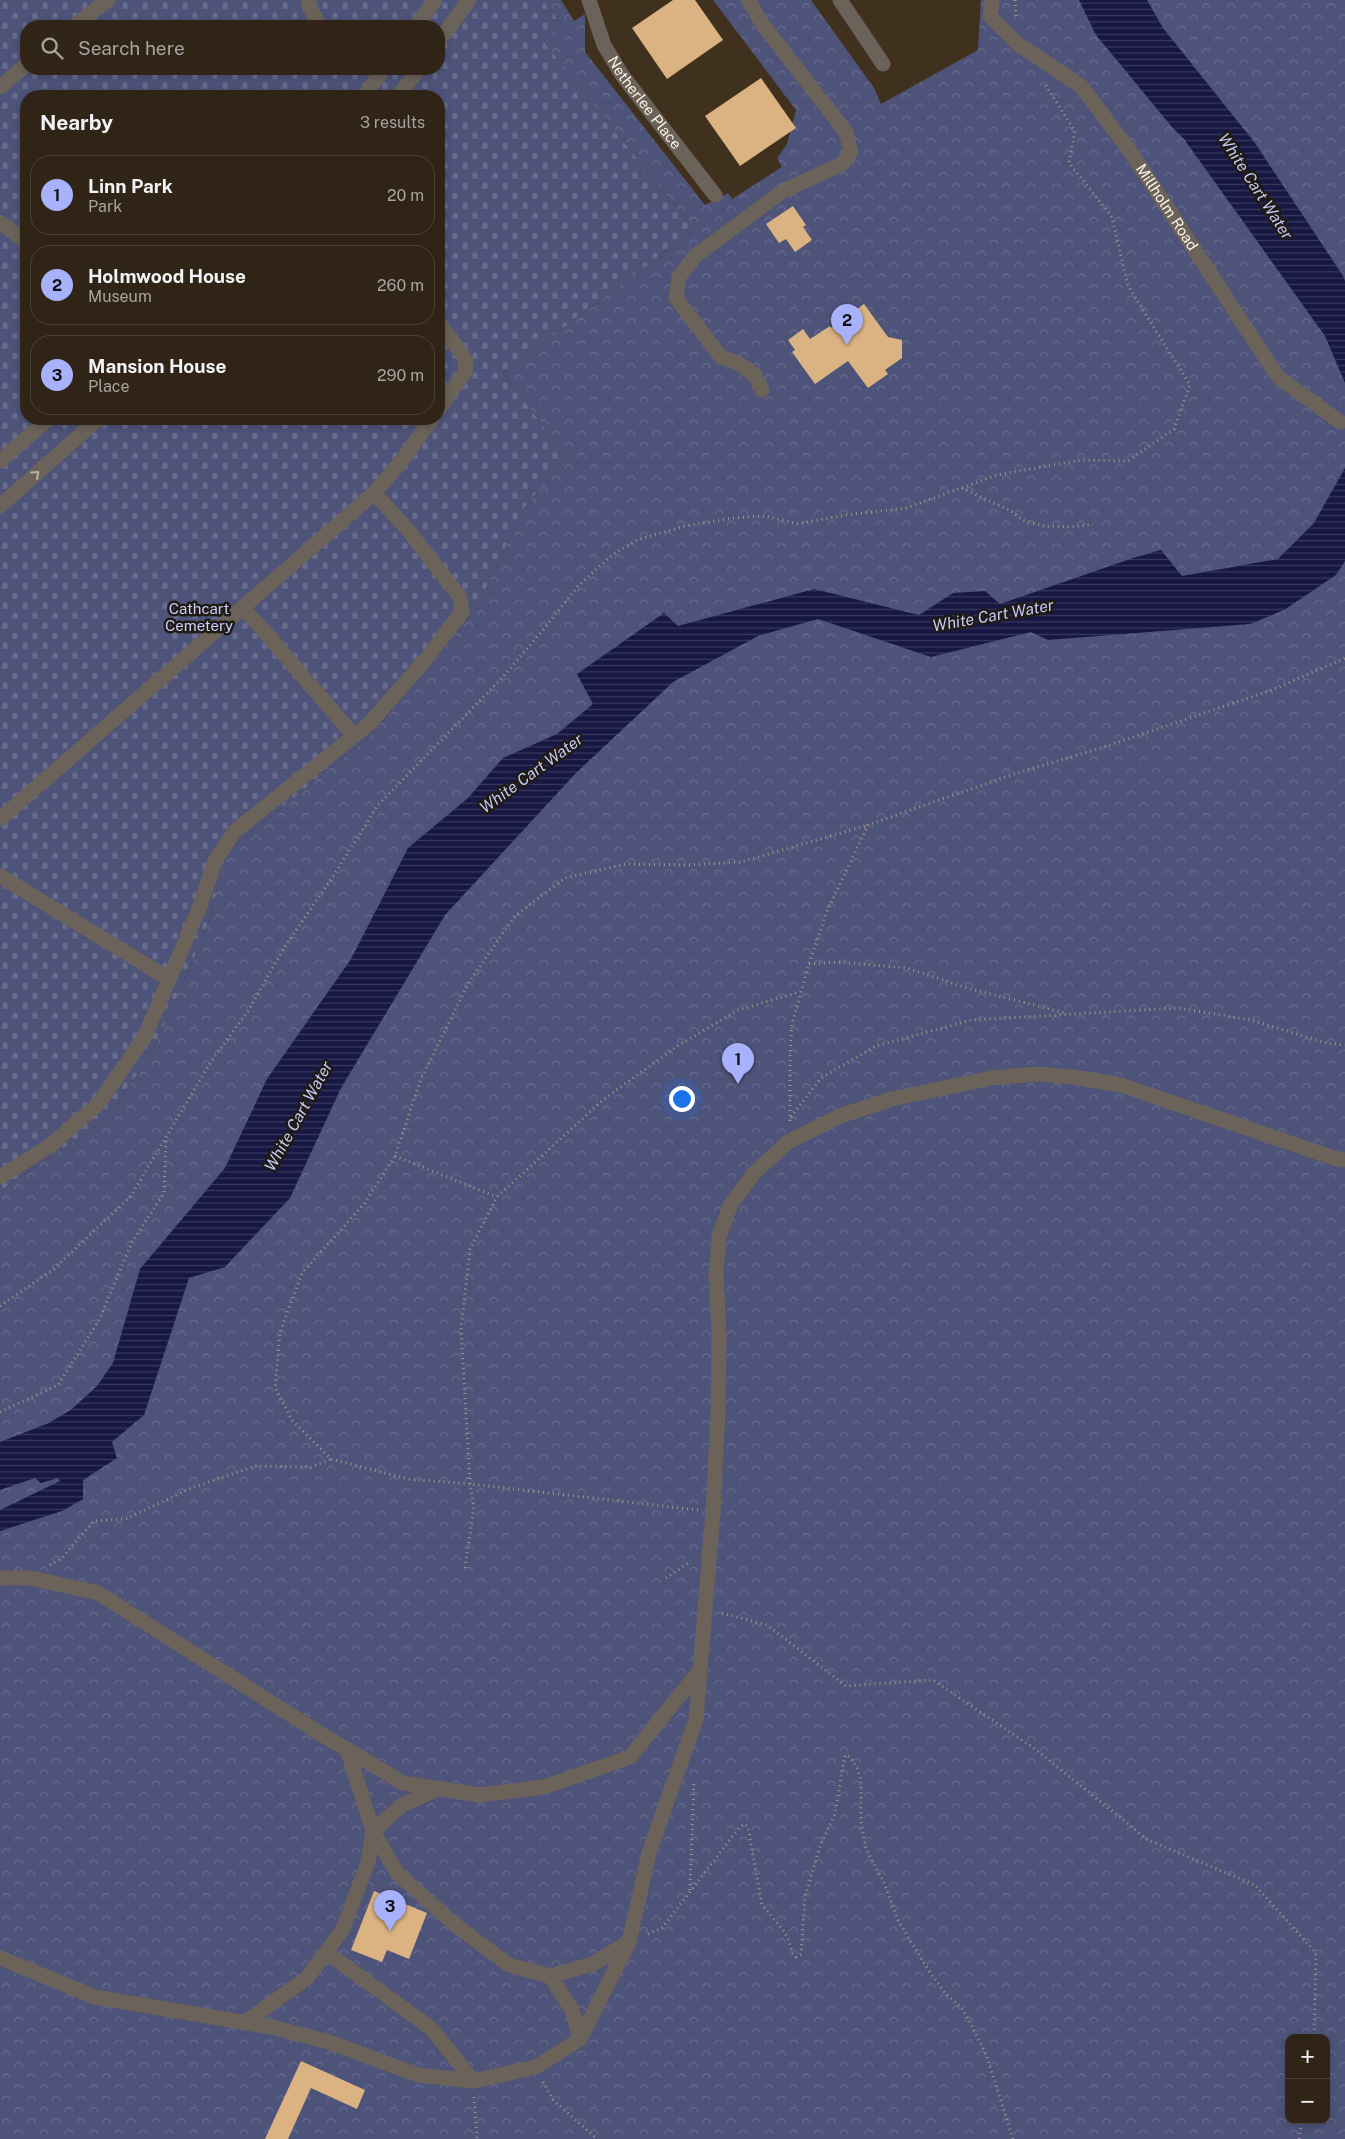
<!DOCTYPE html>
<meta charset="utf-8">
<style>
body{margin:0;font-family:"Public Sans",sans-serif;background:#3c3023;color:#f1f3f6}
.controls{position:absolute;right:15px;bottom:15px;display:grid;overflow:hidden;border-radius:10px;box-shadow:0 2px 8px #0003}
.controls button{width:45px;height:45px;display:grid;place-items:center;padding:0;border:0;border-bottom:1px solid #4b4135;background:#302416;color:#f1f3f6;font:25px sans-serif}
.you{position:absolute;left:681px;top:1098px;width:18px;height:18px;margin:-12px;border:4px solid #fff;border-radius:50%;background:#1a73e8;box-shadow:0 0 0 8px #1a73e833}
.badge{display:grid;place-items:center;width:32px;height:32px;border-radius:50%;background:#a7b1fc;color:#111;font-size:16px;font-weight:700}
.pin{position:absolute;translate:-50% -41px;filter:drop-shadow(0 1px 2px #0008)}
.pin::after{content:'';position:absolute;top:26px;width:18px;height:15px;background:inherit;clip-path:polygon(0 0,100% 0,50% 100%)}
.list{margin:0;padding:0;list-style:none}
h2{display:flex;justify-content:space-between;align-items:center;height:65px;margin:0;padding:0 20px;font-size:21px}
h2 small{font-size:16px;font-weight:400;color:#a8a4a1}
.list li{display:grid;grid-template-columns:32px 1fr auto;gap:15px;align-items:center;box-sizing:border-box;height:80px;margin:0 10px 10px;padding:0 10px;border:1px solid #4b4135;border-radius:20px}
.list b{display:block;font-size:19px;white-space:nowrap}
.list p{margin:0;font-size:16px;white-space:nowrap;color:#a8a4a1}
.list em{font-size:16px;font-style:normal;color:#a8a4a1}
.icon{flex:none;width:28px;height:28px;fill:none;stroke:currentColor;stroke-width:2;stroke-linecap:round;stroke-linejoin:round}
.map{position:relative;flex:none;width:1345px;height:2139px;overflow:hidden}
.search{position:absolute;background:#302416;box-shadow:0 2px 8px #0003;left:20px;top:20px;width:425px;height:55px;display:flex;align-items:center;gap:12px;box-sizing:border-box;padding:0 18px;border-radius:20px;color:#a8a4a1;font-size:19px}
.panel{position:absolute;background:#302416;box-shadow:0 2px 8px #0003;left:20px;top:90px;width:425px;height:335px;border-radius:20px}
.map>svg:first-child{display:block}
.cemetery{fill:url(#cemetery-stones);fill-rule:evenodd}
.park{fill:url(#park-crowns);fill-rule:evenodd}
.water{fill:url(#water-rules)}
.building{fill:#dbb281}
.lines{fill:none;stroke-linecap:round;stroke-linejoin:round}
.path{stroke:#a29586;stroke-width:3;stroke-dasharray:1 4;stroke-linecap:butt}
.minor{stroke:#6b635a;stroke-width:15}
.oneway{stroke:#bbb2a7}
.labels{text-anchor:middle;stroke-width:5;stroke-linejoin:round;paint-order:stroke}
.street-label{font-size:15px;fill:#fcf2e6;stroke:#211a12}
.park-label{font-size:15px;fill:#c8d0ff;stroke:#211a12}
.water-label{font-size:16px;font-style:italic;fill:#c2caf9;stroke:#211a12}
</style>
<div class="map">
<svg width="1345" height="2139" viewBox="0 0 1345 2139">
<defs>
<pattern id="cemetery-stones" width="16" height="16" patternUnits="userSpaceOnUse" patternTransform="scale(1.25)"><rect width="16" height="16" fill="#4e537a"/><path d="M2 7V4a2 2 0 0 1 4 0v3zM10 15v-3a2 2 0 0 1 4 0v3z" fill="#686c8d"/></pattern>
<pattern id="park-crowns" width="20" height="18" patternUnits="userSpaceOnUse" patternTransform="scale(1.25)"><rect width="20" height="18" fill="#4e537a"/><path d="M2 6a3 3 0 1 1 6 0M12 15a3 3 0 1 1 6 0" fill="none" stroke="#686c8d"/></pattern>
<pattern id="water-rules" width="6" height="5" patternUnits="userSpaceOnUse" patternTransform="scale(1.25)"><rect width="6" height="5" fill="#171743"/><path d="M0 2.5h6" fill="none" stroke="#3a395e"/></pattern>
</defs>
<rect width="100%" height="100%" fill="#40301e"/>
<path class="cemetery" d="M0,0H542L564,27L545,43L694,230L503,373L567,457L524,508L476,610L368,738L227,852L205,933L154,1049L108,1118L0,1191ZM26,26H439V69H26ZM26,96H439V419H26Z"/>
<path class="park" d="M542,0H561L574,21L585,14V52L705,205L728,193L732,199L782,167L777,158L787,144L796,110L713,0H811L874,88L881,104L978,50L981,0H1345V2139H0V1191L108,1118L154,1049L205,933L227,852L368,738L476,610L524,508L567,457L503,373L694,230L544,42L564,27ZM1289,2038H1326V2120H1289Z"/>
<path class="water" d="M1079,0H1147L1163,28L1255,143L1343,276L1345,281V383L1325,336L1184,139L1172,127L1096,35Z
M1345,468V561L1336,575L1284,610L1250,624L1048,640L1031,632L931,657L818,619L758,636L673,682L575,774L445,915L341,1088L290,1198L225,1267L189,1278L144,1415L112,1442L117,1458L83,1480V1499L62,1511L0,1531V1510L60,1481L58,1478L41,1483L35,1478L0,1490V1442L49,1423L72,1409L97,1386L113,1363L140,1269L225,1168L267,1079L351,959L408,848L468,798L503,758L557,734L593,704L577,674L664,613L678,626L814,589L919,615L953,593L985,591L1000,604L1133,558L1161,550L1182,576L1278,559L1314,523Z"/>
<path class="building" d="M673,0H695L723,40L667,79L632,28Z
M761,78L796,128L740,166L705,116Z
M793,206L806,225L803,227L812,240L795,252L786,239L779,243L766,224Z
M864,304L888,337L902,340V358L885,370L888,374L868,388L848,361L815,384L792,352L795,350L788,340L803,329L810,339L830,326L831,328Z
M374,1891L427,1913L409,1959L387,1950L382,1962L351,1950Z
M301,2061L365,2090L357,2109L311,2088L288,2139H265Z"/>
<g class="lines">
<path class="path" d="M1015,0L1016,17
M962,488L1013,512L1022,520L1044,526L1071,527L1093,524
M809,964L837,962L907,968L967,988L1065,1013
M791,1117L821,1078L876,1046L971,1020L1178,1008L1251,1020L1326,1043L1345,1045
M790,1121V1056L792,1024L809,964L827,911L868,825L1017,773L1098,749L1272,690L1345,658
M395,1156L497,1197
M0,1306L54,1269L131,1196L210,1063L248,1011L284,948L334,875L378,805L500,680L543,630L578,586L612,555L637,540L685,526L733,518L765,516L798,524L846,515L906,508L997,475L1081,460L1128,461L1174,429L1190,385L1128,286L1112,217L1069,163L1075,131L1044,83
M0,1412L58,1385L99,1320L132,1242L164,1193L166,1140
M698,1510L470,1484L409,1479L331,1459L292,1420L275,1388L280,1332L302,1273L364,1204L395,1156L421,1079L469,982L515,916L565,878L625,864L687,865L741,862L868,825
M50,1565L62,1558L94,1521L126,1519L189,1489L255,1466L311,1467L331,1459
M465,1568L474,1506L470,1484L461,1328L470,1249L497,1197L604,1099L679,1045L738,1010L800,992
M666,1578L691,1561
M722,1613L767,1625L846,1686L933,1680L1035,1749L1148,1840L1255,1885L1316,1953L1314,2038
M690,1890L694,1781
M648,1934L662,1928L739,1828L744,1824L748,1827L762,1905L784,1931L789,1941L792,1953L796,1957L801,1954L805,1897L820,1846L835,1814L845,1755L850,1757L857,1768L861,1780V1822L866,1849L884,1883L898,1920L927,1968L945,1993L963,2009L986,2054L1013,2139
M543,2082L553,2100L597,2139
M474,2097L477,2139
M1299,2139L1302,2120"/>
<g class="minor">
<path d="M309,0V6L320,26"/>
<path id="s1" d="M589,0L604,45L622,75L715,195"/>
<path d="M748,0L763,25L846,132L851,152L842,164L783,191L695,256L679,277L676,298L721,357L738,363L755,375L762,390"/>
<path d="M840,0L883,64"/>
<path id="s2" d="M992,0L990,16L1018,44L1081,86L1130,151L1278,377L1340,422"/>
<path d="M74,26L108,0"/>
<path d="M416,26L435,0"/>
<path d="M439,41L469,0"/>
<path d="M0,87L26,65"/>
<path d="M364,96L384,69"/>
<path d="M398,96L419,69"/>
<path d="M0,222L26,242"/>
<path d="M439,323L466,360L465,372L439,409"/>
<path d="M0,461L48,419"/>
<path d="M0,506L98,419"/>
<path d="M242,608L259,625L354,736"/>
<path d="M0,819L374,493L400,463L432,419"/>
<path d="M0,876L169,979"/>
<path d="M0,1177L51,1145L99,1103L145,1036L198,911L215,861L234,832L370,723L426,659L462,612L460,597L408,530L374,493"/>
<path d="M0,1578H31L98,1593L321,1734L403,1783L479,1795L544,1787L630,1757L700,1670L713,1512L718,1413L719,1335L716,1274L719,1236L731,1204L754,1173L788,1142L840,1116L892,1099L991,1078L1038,1074L1080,1078L1121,1085L1334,1158L1345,1160"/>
<path d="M440,1788L402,1805L373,1831L397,1873L454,1924L509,1965L550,1976L593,1964L629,1942"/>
<path d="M326,1952L432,2029L473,2081"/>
<path d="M0,1958L95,1997L272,2027L329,2042L418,2075L473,2081L536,2067L580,2039L629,1942L649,1853L696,1719L700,1670"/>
<path d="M550,1976L572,2010L580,2039"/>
<path d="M244,2023L307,1978L343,1929L368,1862L373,1831L347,1749"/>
</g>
</g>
<defs><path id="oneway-chevron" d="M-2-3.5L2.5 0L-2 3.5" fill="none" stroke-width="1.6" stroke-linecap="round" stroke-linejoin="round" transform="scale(1.25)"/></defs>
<use class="oneway" href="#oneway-chevron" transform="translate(36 474) rotate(-42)"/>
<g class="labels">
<g class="street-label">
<text dy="5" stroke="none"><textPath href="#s1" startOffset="118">Netherlee Place</textPath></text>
<text dy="5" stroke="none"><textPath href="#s2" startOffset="280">Millholm Road</textPath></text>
</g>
<g class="park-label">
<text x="199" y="614">Cathcart<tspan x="199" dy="17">Cemetery</tspan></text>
</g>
<g class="water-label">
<text transform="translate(1256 186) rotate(57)" y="6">White Cart Water</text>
<text transform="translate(993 615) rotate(-10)" y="6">White Cart Water</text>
<text transform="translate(531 773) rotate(-36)" y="6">White Cart Water</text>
<text transform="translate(298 1116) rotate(-61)" y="6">White Cart Water</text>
</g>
</g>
</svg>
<div class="controls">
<button>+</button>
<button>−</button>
</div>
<div class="you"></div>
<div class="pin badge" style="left:738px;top:1084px">1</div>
<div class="pin badge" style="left:847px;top:345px">2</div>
<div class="pin badge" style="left:390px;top:1931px">3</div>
<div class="search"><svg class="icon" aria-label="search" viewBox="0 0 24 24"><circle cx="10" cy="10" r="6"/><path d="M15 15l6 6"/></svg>Search here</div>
<section class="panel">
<h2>Nearby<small>3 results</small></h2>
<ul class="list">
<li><span class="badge">1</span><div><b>Linn Park</b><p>Park</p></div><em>20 m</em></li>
<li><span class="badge">2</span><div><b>Holmwood House</b><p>Museum</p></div><em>260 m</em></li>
<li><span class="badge">3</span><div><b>Mansion House</b><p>Place</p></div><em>290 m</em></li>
</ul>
</section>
</div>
